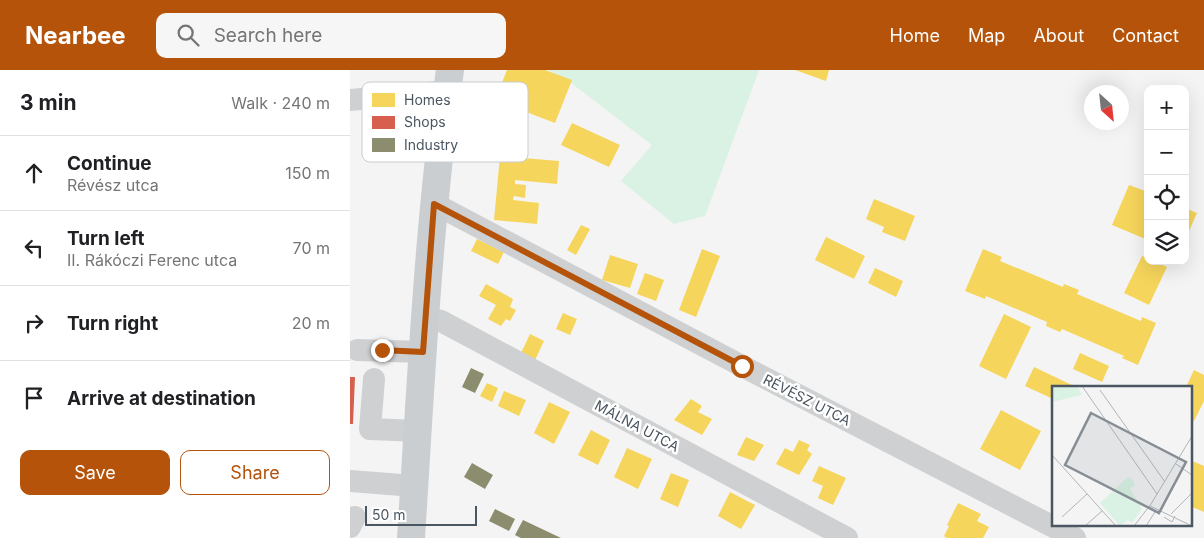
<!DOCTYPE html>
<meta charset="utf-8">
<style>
body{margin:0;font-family:Inter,sans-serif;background:#f6f6f6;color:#202124}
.controls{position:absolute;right:15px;top:15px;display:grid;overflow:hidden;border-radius:10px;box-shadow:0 5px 20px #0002}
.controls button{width:45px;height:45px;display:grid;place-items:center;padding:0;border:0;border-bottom:1px solid #e0e0e0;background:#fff;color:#202124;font:25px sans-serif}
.compass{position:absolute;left:734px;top:15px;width:45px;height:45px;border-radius:50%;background:#fff;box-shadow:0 5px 20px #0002;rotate:153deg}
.scale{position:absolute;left:15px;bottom:12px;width:112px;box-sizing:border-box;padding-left:5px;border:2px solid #4a5661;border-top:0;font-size:14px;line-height:18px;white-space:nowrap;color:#4a5661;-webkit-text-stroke:4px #fff;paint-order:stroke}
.stop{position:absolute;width:15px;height:15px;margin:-11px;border:4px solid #b45309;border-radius:50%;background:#fff}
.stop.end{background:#b45309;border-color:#fff;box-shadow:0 1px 5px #0008}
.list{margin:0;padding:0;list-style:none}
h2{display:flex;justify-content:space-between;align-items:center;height:65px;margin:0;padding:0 20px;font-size:21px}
h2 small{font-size:16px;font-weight:400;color:#757577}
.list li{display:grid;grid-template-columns:32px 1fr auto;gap:15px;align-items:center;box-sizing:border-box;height:75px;padding:0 20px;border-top:1px solid #e0e0e0}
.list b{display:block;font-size:19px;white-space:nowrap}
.list p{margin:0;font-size:16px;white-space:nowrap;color:#757577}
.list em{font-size:16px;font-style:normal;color:#757577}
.actions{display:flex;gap:10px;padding:15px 20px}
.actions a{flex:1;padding:11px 0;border:1px solid #b45309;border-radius:10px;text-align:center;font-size:18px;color:#b45309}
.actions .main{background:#b45309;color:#fff}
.icon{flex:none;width:28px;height:28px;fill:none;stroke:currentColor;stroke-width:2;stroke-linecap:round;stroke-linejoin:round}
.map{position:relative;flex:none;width:854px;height:468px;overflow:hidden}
header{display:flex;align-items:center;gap:30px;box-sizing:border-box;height:70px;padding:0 25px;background:#b45309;color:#fff}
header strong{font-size:24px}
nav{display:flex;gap:28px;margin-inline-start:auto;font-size:18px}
.search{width:350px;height:45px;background:#f6f6f6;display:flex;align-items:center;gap:12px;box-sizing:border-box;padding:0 18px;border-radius:10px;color:#757577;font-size:19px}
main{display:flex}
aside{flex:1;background:#fff}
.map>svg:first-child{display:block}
.green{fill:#d9f2e3}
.homes{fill:#f6d55c}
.shops{fill:#d6604d}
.industry{fill:#8c8c6e}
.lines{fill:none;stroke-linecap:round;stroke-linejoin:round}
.minor{stroke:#ced0d2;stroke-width:22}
.major{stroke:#caced1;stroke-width:28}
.route{stroke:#b45309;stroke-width:6}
.labels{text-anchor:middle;stroke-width:5;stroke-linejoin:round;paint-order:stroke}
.street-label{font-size:14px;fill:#4a5661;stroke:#fff}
.inset-road{fill:none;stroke:#b0b5b9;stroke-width:1}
.view{fill:#868d94;fill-opacity:0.15;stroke:#868d94;stroke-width:2.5}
.inset-edge{fill:none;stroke:#4a5661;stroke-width:2.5}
.key{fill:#fff;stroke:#c9ccd0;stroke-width:1}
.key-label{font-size:14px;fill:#4a5661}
</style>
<header>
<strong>Nearbee</strong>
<div class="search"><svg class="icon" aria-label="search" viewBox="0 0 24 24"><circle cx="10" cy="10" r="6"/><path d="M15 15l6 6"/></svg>Search here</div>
<nav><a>Home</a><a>Map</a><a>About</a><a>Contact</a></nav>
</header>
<main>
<aside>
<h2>3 min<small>Walk · 240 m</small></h2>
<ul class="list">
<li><svg class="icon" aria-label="ahead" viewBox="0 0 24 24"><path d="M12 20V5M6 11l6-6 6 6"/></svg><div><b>Continue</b><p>Révész utca</p></div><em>150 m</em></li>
<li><svg class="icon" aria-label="left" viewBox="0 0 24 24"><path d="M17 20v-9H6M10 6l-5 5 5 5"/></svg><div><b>Turn left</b><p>II. Rákóczi Ferenc utca</p></div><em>70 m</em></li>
<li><svg class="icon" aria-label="right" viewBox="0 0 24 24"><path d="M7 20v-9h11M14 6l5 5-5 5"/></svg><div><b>Turn right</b></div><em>20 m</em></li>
<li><svg class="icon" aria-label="arrive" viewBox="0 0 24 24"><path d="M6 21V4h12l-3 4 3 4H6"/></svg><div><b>Arrive at destination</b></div></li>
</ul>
<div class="actions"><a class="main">Save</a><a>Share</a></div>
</aside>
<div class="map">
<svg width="854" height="468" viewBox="0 0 854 468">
<rect width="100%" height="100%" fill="#f4f4f4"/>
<path class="green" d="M198,0H409L355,146L324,154L271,111L302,75L220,12Z"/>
<path class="homes" d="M157,0H195L222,10L205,53L145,30Z
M445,0H479L476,11Z
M222,53L270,75L259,97L211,75Z
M150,86L209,91L207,114L165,110V114L176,115L175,128L164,126L163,130L189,133L187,154L144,150Z
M779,115L798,122V170L762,155Z
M524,129L565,146L555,171L532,162L534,157L516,149Z
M835,138L847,143L835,170Z
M231,155L240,159L226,185L217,180Z
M476,167L515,186L504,209L465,190Z
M127,169L154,182L148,194L121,181Z
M352,179L370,186L346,247L329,240Z
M633,179L652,187L650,191L713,217L714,214L729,220L727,224L791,251L792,247L806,253L788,295L772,288L774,286L712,259L710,262L696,256L697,252L636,226L635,229L615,221Z
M260,185L288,194L280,218L252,210Z
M792,186L798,188V191H804L817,197L799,235L774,223Z
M525,198L553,211L546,227L518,213Z
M295,203L314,210L306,231L287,224Z
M136,214L163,229L160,237L166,240L160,251L156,249L151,256L138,249L146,235L129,226Z
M213,243L227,249L220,265L206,259Z
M654,244L681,257L656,309L629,296Z
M180,264L194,271L185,290L171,283Z
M730,283L759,296L752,312L723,299Z
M684,297L726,317H703V329L675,316Z
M844,300L854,305V331L844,351L840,349V317H836Z
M137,313L148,318L142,332L130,326Z
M154,321L176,330L169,346L148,336Z
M341,329L352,336L348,342L362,349L352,365L324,350Z
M199,332L220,342L204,374L184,363Z
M651,340L691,361L670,400L630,379Z
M241,360L260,370L248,395L228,385Z
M396,367L414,375L404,391L387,385Z
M449,370L460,375L457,380L462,384L449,405L426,394L435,378L443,382Z
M277,378L302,389L288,419L264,407Z
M840,390L854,396V442L840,436Z
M469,396L496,408L483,435L468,428L473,416L462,411Z
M321,403L339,410L328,437L310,429Z
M380,422L405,435L391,459L368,446Z
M608,433L631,444L627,451L639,457L633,468H597L594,466L599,456L597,455Z"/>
<path class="shops" d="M0,307H5L3,354H0Z"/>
<path class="industry" d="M121,298L134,304L125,323L112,317Z
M122,393L143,405L135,419L114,407Z
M145,439L165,449L159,461L139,451Z
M173,450L211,468H171L165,465Z"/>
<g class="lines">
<path class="minor" d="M0,30L97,21
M85,134L392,296L725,468
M75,247L91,251L497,468
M7,280L73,282
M24,309L20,359L68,361
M0,411L64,416
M0,457L5,447"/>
<path class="major" d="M61,468C71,312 78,155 100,0"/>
</g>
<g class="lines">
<path class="route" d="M32,280L73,282L84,134L392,296"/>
</g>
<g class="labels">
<g class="street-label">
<text transform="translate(457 330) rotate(27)" y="5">RÉVÉSZ UTCA</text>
<text transform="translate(287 356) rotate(28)" y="5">MÁLNA UTCA</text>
</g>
</g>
<g transform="translate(702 316)">
<rect width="140" height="140" fill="#f4f4f4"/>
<path d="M0,0H25L30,9L0,16ZM76,91L80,92L83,100L78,102L90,123L80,137L76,134L68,140L48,117Z" fill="#d9f2e3"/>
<path class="inset-road" d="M30,0L105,108M48,4L113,96M0,69L64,140M124,78L140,89M98,120L140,140M119,128L140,107M10,131L35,108M112,131L120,136L123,130M33,140L50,125M82,140L99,118L140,50M94,140L103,126"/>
<path class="view" d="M39,27L134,76L107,127L13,79Z"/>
<rect width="140" height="140" class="inset-edge"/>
</g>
<rect x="12" y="12" width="166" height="80" rx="8" class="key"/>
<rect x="22" y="23" width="23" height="14" fill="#f6d55c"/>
<rect x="22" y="46" width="23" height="13" fill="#d6604d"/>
<rect x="22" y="68" width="23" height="14" fill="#8c8c6e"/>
<g class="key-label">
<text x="54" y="35">Homes</text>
<text x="54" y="57">Shops</text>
<text x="54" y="80">Industry</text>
</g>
</svg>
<div class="controls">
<button>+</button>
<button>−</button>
<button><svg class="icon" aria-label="locate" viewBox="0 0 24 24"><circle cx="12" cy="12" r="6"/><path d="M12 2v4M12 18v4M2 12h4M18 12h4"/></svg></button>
<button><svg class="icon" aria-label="layers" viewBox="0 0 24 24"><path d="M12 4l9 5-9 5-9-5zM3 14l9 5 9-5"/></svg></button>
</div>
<svg class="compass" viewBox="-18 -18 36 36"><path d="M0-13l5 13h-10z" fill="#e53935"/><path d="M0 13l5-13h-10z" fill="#757577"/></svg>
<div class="scale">50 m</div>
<div class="stop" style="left:392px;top:296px"></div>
<div class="stop end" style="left:32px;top:280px"></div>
</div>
</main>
